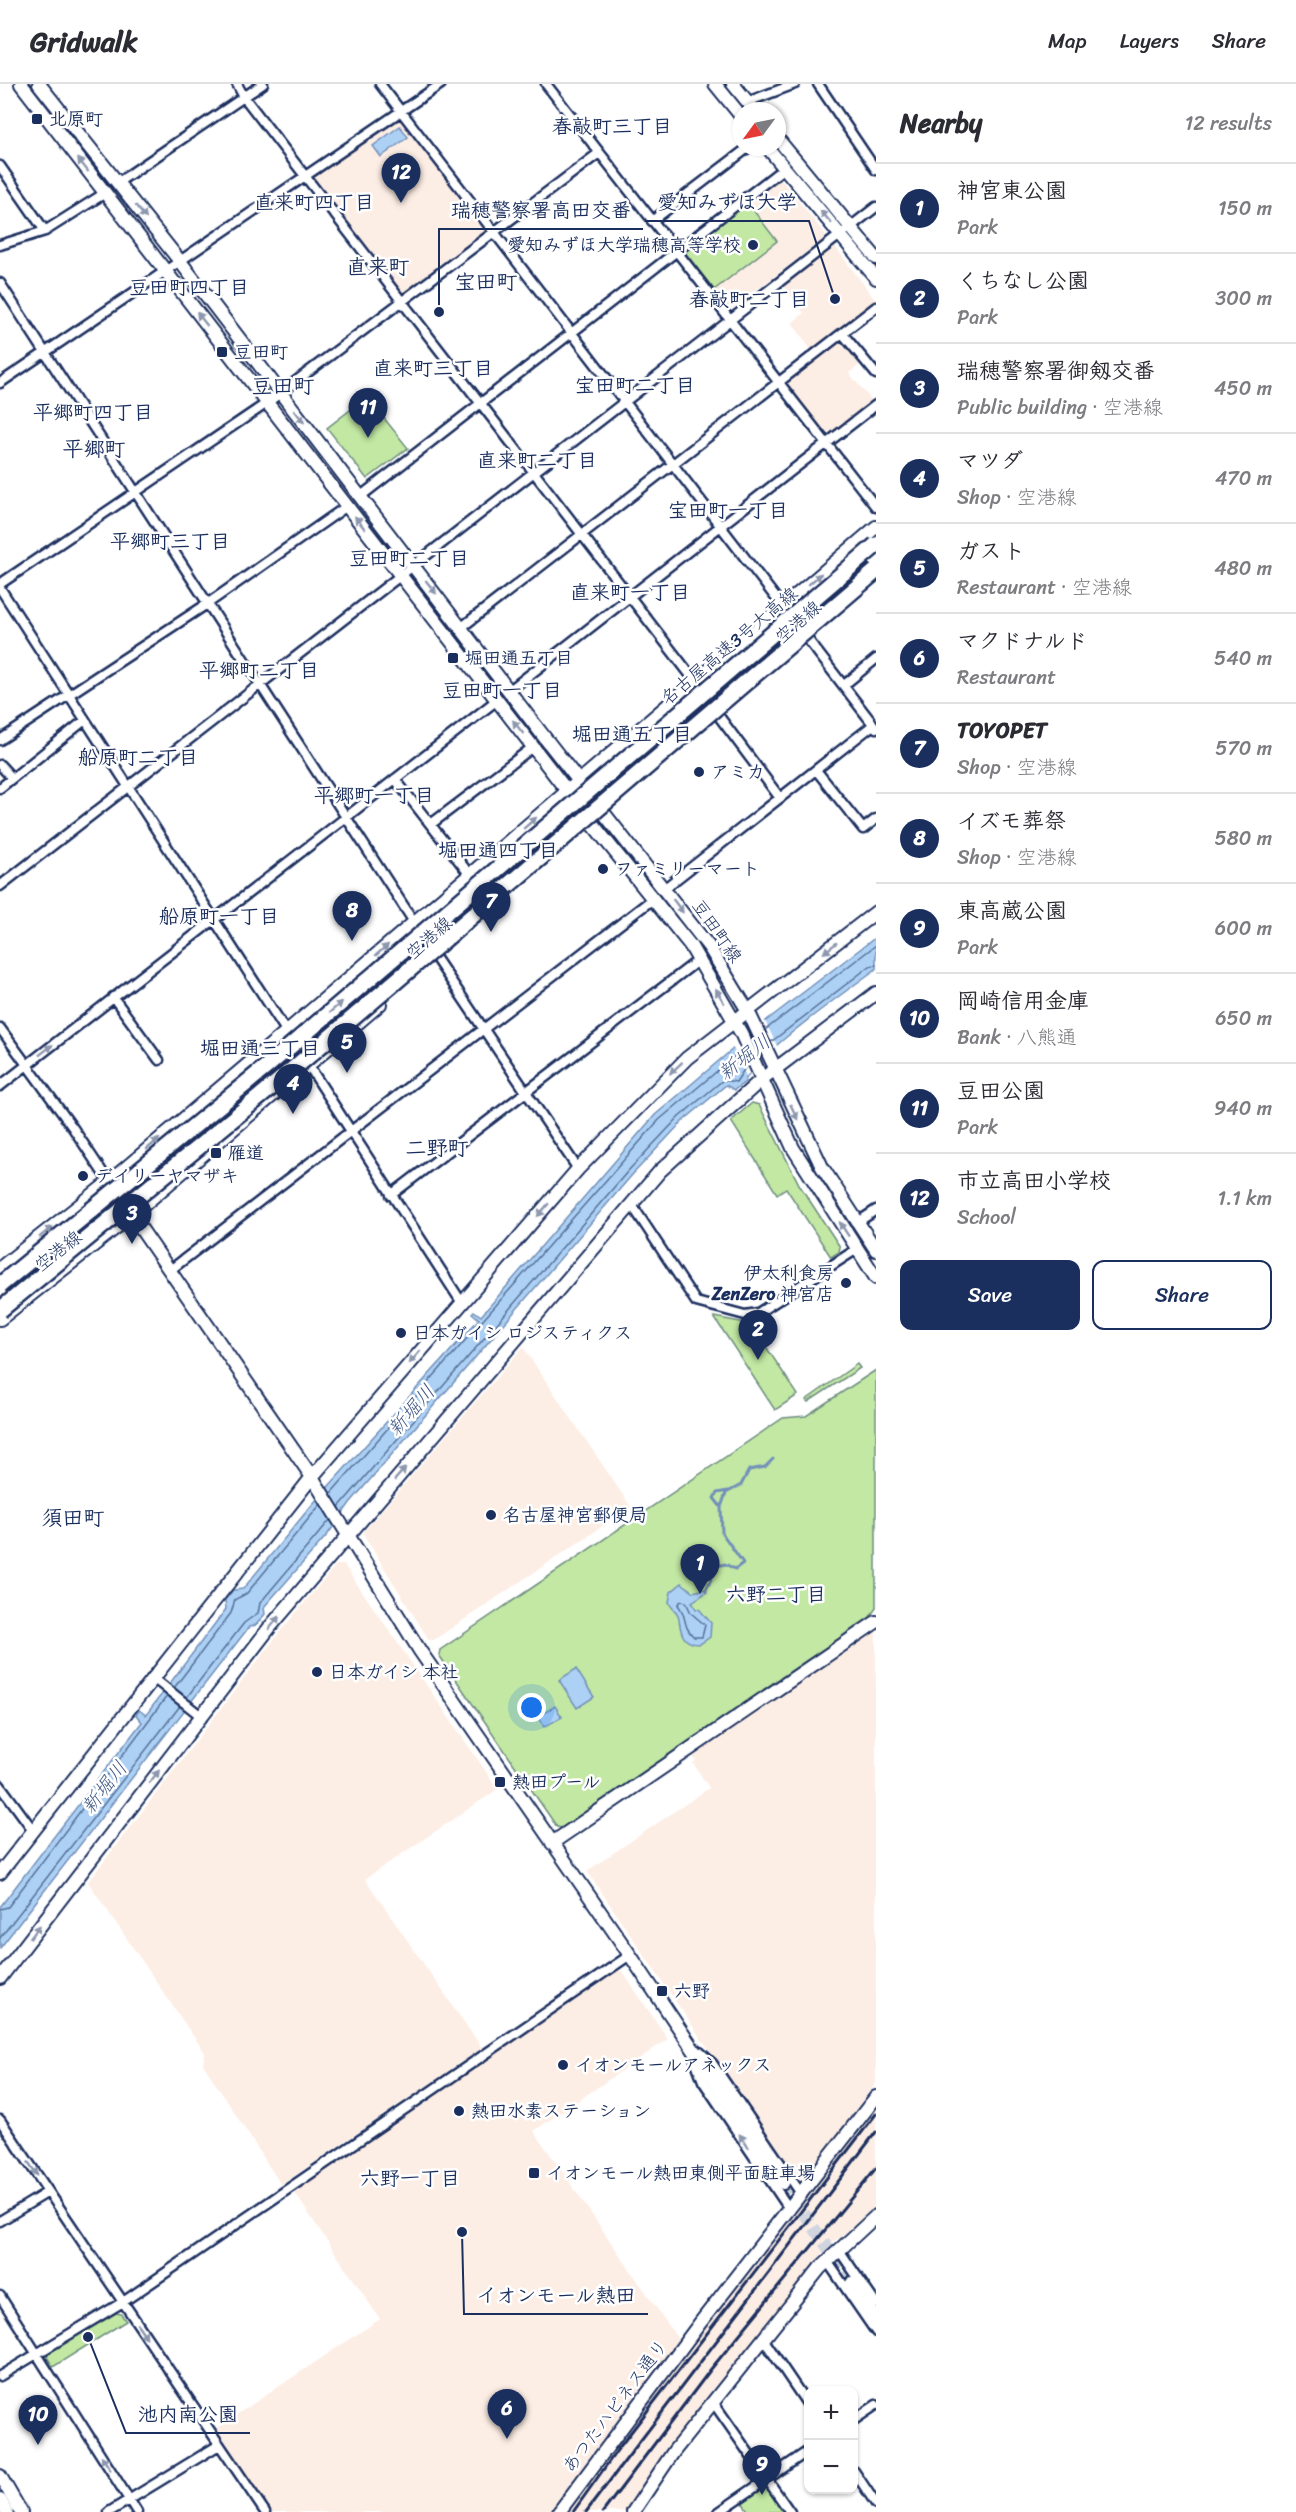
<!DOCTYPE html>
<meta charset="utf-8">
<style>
body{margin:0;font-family:Sriracha,"Klee One",sans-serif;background:#f7f7f7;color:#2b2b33}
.controls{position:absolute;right:18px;bottom:18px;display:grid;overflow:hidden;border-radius:12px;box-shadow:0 2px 4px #0004}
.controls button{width:54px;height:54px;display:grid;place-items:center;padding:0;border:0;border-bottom:2px solid #e1e1e2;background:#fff;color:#2b2b33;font:30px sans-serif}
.compass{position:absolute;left:732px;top:18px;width:54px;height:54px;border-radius:50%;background:#fff;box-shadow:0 2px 4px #0004;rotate:237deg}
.you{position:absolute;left:532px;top:1624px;width:21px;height:21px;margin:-15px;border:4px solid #fff;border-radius:50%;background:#1a73e8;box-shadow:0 0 0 9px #1a73e833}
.badge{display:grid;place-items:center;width:39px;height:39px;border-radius:50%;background:#1b2f5e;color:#fff;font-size:20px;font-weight:700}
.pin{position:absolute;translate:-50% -50px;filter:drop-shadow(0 2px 3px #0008)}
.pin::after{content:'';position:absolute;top:32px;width:21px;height:18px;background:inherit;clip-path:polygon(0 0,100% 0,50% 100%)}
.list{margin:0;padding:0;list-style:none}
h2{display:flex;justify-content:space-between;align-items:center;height:78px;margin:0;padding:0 24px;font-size:26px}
h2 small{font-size:20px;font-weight:400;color:#7c7c81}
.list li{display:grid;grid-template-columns:39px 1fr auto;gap:18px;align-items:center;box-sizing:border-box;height:90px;padding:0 24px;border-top:2px solid #e1e1e2}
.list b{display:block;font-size:22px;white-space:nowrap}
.list p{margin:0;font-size:20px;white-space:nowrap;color:#7c7c81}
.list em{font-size:20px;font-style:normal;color:#7c7c81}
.actions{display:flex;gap:12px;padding:18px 24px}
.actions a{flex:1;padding:14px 0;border:2px solid #1b2f5e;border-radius:12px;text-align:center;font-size:21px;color:#1b2f5e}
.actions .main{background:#1b2f5e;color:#fff}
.map{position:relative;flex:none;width:876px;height:2428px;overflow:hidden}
header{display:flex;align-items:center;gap:36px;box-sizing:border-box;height:84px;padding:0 30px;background:#fff;border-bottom:2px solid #e1e1e2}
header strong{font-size:28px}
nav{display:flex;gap:33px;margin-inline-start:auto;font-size:21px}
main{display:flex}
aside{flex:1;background:#fff}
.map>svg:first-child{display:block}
.built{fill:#fdeee5}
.green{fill:#c2e8a3;stroke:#6e8c80;stroke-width:1.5}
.water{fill:#add1f5;stroke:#7390b9;stroke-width:1.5}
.pier{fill:#fff}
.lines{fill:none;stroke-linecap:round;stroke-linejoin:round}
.shore{stroke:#55709a;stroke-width:1.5}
.stream{stroke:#7390b9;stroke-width:3}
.secondary-tunnel{stroke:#d1d5df;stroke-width:12;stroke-dasharray:12 6;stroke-linecap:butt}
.street-casing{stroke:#1b2f5e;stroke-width:13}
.secondary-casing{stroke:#1b2f5e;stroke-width:16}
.primary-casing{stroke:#1b2f5e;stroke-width:16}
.street{stroke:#fff;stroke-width:8}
.secondary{stroke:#fff;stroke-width:12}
.primary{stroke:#fff;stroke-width:12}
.rail{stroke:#1b2f5e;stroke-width:3}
.highway-bridge-casing{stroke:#1b2f5e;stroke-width:20;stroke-linecap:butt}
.highway-bridge{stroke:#fff;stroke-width:15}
.oneway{fill:#8d97ae}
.poi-dot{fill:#1b2f5e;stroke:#fff;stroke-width:2}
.labels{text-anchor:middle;stroke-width:5;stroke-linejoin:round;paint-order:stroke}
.poi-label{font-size:18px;font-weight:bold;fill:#1b2f5e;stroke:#fff;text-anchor:start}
.street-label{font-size:18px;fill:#1b2f5e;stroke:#fff}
.neighbourhood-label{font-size:20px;font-weight:bold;fill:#1b2f5e;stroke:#fff}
.water-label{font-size:20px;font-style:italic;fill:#405884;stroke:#fff}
.quarter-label{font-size:21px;font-weight:bold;fill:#1b2f5e;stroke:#fff}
.leader{fill:none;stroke:#1b2f5e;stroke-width:2}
.callout-dot{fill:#1b2f5e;stroke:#fff;stroke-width:2}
.callout-label{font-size:20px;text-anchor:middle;font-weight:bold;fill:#1b2f5e;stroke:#fff;stroke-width:5;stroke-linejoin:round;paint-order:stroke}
</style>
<header>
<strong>Gridwalk</strong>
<nav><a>Map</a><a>Layers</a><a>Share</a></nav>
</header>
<main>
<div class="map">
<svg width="876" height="2428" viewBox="0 0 876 2428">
<rect width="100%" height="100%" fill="#fff"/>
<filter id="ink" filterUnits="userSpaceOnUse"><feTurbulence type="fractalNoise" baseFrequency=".0167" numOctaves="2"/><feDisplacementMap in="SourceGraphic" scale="12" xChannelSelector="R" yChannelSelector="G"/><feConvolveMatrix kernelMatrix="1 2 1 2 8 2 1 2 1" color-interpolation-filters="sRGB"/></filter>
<g filter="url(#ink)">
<path class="built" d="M402,33L490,145L402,212L312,93Z
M778,92L826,151L824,156L728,227L682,166Z
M834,161L876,217L812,267L792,239L804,229L782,200Z
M842,254L862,279L849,289L873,318L829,352L824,351L784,299Z
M523,1263L631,1423L434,1556H429L365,1453L364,1447Z
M336,1481H344L498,1705L365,1795L482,1964L281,2101L203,1980L205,1969L88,1798L279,1549Z
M876,1546V1999L800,2100L587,1787L709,1704L693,1679L696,1677L692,1671Z
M618,1887H622L668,1955L534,2047L678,2255L549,2428H271L215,2345L380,2235L294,2108Z
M876,2022V2121L839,2155H836L816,2177L699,2323L624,2428H565Z"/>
<path class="green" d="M747,118L777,157L714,206L684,167Z
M367,313L408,364L367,395L327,344Z
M752,1019L759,1021L800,1102L840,1163L839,1168L831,1173L786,1104L777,1110L731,1037Z
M714,1233L751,1240L798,1311L775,1326Z
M857,1280L860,1284L808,1318L806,1316Z
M876,1286V1524L870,1533L561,1744L557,1743L439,1571L440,1566L783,1334L806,1332Z
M116,2229L121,2230L126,2237L53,2283L47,2273L48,2269Z
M763,2403L768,2404L785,2428H749L742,2418Z"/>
<path class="water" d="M400,42L408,53L381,73L373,62Z
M876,853V885C852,903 749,975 745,998L734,1006L726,1001L683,1037L632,1091L350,1419L328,1450L264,1523L265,1530L256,1541L249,1543L0,1864V1823L142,1638L136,1631L139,1626L146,1631L226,1525L225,1516L233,1506L243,1505L311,1422L479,1235L472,1229L474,1227L481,1232L655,1031L767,936Z
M682,1499L693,1508L705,1505L707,1508L692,1518L696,1525H699L711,1539L710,1553L700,1560C676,1560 682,1538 677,1529C674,1525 671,1524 669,1518L671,1508Z
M576,1585L594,1613L577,1624L559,1596Z
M555,1622L562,1633L544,1643L539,1632Z"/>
<path class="pier" d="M764,935L778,964L746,992L732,962Z"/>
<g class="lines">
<path class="shore" d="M765,946L876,861
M771,958L870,882L876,881
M331,1409L659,1036L741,967
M339,1423L628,1087L679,1033L723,996L736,998L747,981
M681,1517L686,1518L691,1529L705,1541L702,1553H694C681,1541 688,1532 678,1521Z
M174,1604L231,1529C238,1509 229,1520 247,1509L320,1421
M187,1613L244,1539L258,1529L260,1519L330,1436
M0,1825L8,1823L167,1612
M0,1854L180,1622"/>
<path class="stream" d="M721,1423L714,1414L717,1409L728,1407
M706,1506L717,1482L725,1480L735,1485L743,1479L722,1449L721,1423L726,1409L741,1401L749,1386L765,1383L773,1375"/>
<path class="secondary-tunnel" d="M783,2099L852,2199"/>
<defs>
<path id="street" d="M237,0L244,13L695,597
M380,0L876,644
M546,0L876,423
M818,0L876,86
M747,18L795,0
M0,82L45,147
M117,99L263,0
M652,137L749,63
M0,161L45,147L105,109
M0,199L414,838
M842,249L876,290
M0,299L441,0
M361,412L784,84
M0,500L267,319L599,69
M0,504L462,1219
M462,543L876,223
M844,601L876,575
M510,606L876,321
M718,631L780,714
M0,656L207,520L347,422
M0,681L12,694
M816,686L863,745L876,735
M395,695L470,791
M0,704L85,636
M431,740L533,663
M0,802L876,123
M665,804L873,641
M435,873L578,1085
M113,913L159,976
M0,944L73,1044L109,1098
M0,1002L497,616
M391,1111L700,875
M632,1121L696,1218L745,1231L758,1229L857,1165
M858,1138L876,1126
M169,1187L654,814
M152,1593L201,1632
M0,1701L33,1746
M700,1968L712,1979L802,2111
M694,1973L703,1997L788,2123
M0,2036L265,2428
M0,2137L48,2108
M839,2166L876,2220
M827,2177L876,2248
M0,2212L137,2428
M764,2256L808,2321
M0,2292L123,2218L630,1871
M713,2318L790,2428
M854,2336L876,2321
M854,2387L876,2420
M109,2428L219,2361
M719,2428L808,2367"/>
<path id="secondary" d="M21,0L591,738L690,861L741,949L793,1064L876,1194
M39,0L179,176L545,654L709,863L748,927L822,1083L876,1166
M715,0L741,32
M733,0L755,27
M777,54L876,174
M767,63L876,194
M110,1100L312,1393L420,1567L630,1871L783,2099
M552,1759L876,1538
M0,1789L312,1393L578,1085L687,974L876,828
M0,1894L270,1543L660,1087L762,995L876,909
M852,2199L876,2235
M559,2428L700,2239L876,2013
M633,2428L674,2367L820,2184L876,2132"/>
<path id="primary" d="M0,1184L109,1098L286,948L876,443
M0,1235L132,1131L380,920
M0,2392L21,2428
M0,2416L7,2428"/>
</defs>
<use href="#street" class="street-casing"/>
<use href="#secondary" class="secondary-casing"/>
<use href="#primary" class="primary-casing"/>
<use href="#street" class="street"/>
<use href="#secondary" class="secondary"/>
<use href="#primary" class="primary"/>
<path class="rail" d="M573,2428L618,2365L876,2030
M586,2428L876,2048
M603,2428L711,2285L876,2084"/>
<defs>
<path id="highway-bridge" d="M0,1201L266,983L876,461
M0,1226L279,997L876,487"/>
</defs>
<use href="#highway-bridge" class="highway-bridge-casing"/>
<use href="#highway-bridge" class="highway-bridge"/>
</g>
<defs><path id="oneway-solid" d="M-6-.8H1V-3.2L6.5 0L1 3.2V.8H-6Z" transform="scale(1.5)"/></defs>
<g class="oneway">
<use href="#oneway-solid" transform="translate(83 81) rotate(-128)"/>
<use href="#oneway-solid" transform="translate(141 128) rotate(51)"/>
<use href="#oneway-solid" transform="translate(826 133) rotate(-131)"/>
<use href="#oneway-solid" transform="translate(202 235) rotate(-128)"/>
<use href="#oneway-solid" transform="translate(299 332) rotate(52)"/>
<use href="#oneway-solid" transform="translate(360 439) rotate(-128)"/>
<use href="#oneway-solid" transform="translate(815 495) rotate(-41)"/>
<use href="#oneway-solid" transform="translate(431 503) rotate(52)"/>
<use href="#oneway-solid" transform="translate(518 643) rotate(-128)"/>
<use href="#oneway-solid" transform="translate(530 739) rotate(-41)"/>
<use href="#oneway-solid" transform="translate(678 822) rotate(53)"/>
<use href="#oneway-solid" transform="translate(830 864) rotate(142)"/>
<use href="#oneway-solid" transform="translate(382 866) rotate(-41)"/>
<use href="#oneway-solid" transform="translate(720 912) rotate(-120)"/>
<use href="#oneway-solid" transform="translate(336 923) rotate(-41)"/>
<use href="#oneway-solid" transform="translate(46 966) rotate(-38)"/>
<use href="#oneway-solid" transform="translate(676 984) rotate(137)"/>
<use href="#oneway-solid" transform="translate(794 1028) rotate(65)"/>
<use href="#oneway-solid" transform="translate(153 1060) rotate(-40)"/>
<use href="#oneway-solid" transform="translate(543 1126) rotate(131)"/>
<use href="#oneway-solid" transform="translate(844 1145) rotate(-123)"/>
<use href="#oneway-solid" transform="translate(46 1148) rotate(-39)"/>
<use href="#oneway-solid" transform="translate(415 1273) rotate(131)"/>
<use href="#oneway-solid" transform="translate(400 1390) rotate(-49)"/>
<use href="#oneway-solid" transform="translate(274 1539) rotate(-51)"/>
<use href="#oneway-solid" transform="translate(154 1693) rotate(-52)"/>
<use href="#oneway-solid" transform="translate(35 1848) rotate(-53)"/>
<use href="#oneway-solid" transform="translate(744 2057) rotate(-124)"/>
<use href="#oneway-solid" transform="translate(33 2085) rotate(56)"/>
<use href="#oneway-solid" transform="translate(142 2247) rotate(56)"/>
<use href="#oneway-solid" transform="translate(106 2379) rotate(-122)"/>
</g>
</g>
<g class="poi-dot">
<rect x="31" y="29" width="12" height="12" rx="3"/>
<circle cx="753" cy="161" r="6"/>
<rect x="216" y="262" width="12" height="12" rx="3"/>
<rect x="447" y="568" width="12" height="12" rx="3"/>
<circle cx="699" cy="688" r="6"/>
<circle cx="603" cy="785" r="6"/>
<rect x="210" y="1063" width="12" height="12" rx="3"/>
<circle cx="83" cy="1092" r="6"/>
<circle cx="846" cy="1199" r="6"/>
<circle cx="401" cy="1249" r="6"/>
<circle cx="491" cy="1431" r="6"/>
<circle cx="317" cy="1588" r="6"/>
<rect x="494" y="1692" width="12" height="12" rx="3"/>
<rect x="656" y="1901" width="12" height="12" rx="3"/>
<circle cx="563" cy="1981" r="6"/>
<circle cx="459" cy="2027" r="6"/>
<rect x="528" y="2083" width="12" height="12" rx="3"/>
</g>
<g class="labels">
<g class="poi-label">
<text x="49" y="41">北原町</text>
<text x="741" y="167" text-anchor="end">愛知みずほ大学瑞穂高等学校</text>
<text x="234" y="274">豆田町</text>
<text x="465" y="580">堀田通五丁目</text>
<text x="711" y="694">アミカ</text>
<text x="615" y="791">ファミリーマート</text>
<text x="228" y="1075">雁道</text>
<text x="95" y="1098">デイリーヤマザキ</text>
<text x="834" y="1195" text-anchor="end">伊太利食房<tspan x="834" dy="21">ZenZero 神宮店</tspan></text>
<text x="413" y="1255">日本ガイシ ロジスティクス</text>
<text x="503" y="1437">名古屋神宮郵便局</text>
<text x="329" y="1594">日本ガイシ 本社</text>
<text x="512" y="1704">熱田プール</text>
<text x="674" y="1913">六野</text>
<text x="575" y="1987">イオンモールアネックス</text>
<text x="471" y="2033">熱田水素ステーション</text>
<text x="546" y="2095">イオンモール熱田東側平面駐車場</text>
</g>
<g class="street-label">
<text transform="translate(798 538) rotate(-41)" y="6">空港線</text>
<text transform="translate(729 562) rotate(-40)" y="6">名古屋高速3号大高線</text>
<text transform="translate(717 847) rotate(55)" y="6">豆田町線</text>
<text transform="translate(429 854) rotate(-41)" y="6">空港線</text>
<text transform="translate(58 1167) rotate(-38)" y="6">空港線</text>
<text transform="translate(615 2322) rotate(-53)" y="6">あつたハピネス通り</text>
</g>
<g class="neighbourhood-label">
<text x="612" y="49">春敲町三丁目</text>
<text x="314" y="125">直来町四丁目</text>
<text x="189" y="210">豆田町四丁目</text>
<text x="749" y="222">春敲町二丁目</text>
<text x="433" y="291">直来町三丁目</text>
<text x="635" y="308">宝田町二丁目</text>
<text x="93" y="335">平郷町四丁目</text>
<text x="537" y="383">直来町二丁目</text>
<text x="728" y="433">宝田町一丁目</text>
<text x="170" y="464">平郷町三丁目</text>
<text x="409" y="481">豆田町二丁目</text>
<text x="630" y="515">直来町一丁目</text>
<text x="259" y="593">平郷町二丁目</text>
<text x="502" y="613">豆田町一丁目</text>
<text x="632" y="657">堀田通五丁目</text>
<text x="138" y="680">船原町二丁目</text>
<text x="374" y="718">平郷町一丁目</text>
<text x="498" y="773">堀田通四丁目</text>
<text x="219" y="839">船原町一丁目</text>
<text x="260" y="971">堀田通三丁目</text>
<text x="776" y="1517">六野二丁目</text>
<text x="410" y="2101">六野一丁目</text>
</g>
<g class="water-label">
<text transform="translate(744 973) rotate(-38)" y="7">新堀川</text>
<text transform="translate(411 1326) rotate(-49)" y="7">新堀川</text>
<text transform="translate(104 1703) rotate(-52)" y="7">新堀川</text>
</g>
<g class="quarter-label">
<text x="378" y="190">直来町</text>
<text x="486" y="205">宝田町</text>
<text x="283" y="309">豆田町</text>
<text x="94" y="372">平郷町</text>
<text x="437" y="1071">二野町</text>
<text x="73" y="1441">須田町</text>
</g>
</g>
<path class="leader" d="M835 215L809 137H645M439 228L439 145H643M462 2148L464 2230H648M88 2253L126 2349H250"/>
<g class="callout-dot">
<circle cx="835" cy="215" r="6"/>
<circle cx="439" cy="228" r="6"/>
<circle cx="462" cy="2148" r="6"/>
<circle cx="88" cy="2253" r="6"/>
</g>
<g class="callout-label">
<text x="727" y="125">愛知みずほ大学</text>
<text x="541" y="133">瑞穂警察署高田交番</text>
<text x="556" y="2218">イオンモール熱田</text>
<text x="188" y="2337">池内南公園</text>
</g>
</svg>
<div class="controls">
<button>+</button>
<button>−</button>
</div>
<svg class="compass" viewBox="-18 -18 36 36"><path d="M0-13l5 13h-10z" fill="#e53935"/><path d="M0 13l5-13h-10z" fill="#7c7c81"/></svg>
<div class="you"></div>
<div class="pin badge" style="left:700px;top:1510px">1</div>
<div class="pin badge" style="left:758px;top:1276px">2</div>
<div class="pin badge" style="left:132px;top:1160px">3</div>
<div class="pin badge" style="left:293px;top:1030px">4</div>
<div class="pin badge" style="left:347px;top:989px">5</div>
<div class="pin badge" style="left:507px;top:2355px">6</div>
<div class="pin badge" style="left:491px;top:848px">7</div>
<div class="pin badge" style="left:352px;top:857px">8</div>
<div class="pin badge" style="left:762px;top:2411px">9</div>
<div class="pin badge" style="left:38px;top:2361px">10</div>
<div class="pin badge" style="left:368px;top:354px">11</div>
<div class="pin badge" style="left:401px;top:119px">12</div>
</div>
<aside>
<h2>Nearby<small>12 results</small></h2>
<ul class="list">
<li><span class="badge">1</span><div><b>神宮東公園</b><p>Park</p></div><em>150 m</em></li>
<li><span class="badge">2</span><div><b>くちなし公園</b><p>Park</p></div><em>300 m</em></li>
<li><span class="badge">3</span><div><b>瑞穂警察署御剱交番</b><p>Public building · 空港線</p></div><em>450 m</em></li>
<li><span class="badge">4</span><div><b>マツダ</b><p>Shop · 空港線</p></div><em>470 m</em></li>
<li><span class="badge">5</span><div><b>ガスト</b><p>Restaurant · 空港線</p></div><em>480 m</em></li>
<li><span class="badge">6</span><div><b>マクドナルド</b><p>Restaurant</p></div><em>540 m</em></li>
<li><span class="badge">7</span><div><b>TOYOPET</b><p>Shop · 空港線</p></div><em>570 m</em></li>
<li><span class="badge">8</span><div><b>イズモ葬祭</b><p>Shop · 空港線</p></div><em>580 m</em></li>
<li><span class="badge">9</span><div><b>東高蔵公園</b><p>Park</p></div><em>600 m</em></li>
<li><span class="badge">10</span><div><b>岡崎信用金庫</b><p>Bank · 八熊通</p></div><em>650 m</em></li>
<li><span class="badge">11</span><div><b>豆田公園</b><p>Park</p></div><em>940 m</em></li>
<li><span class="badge">12</span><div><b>市立高田小学校</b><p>School</p></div><em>1.1 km</em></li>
</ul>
<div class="actions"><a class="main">Save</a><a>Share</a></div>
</aside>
</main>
